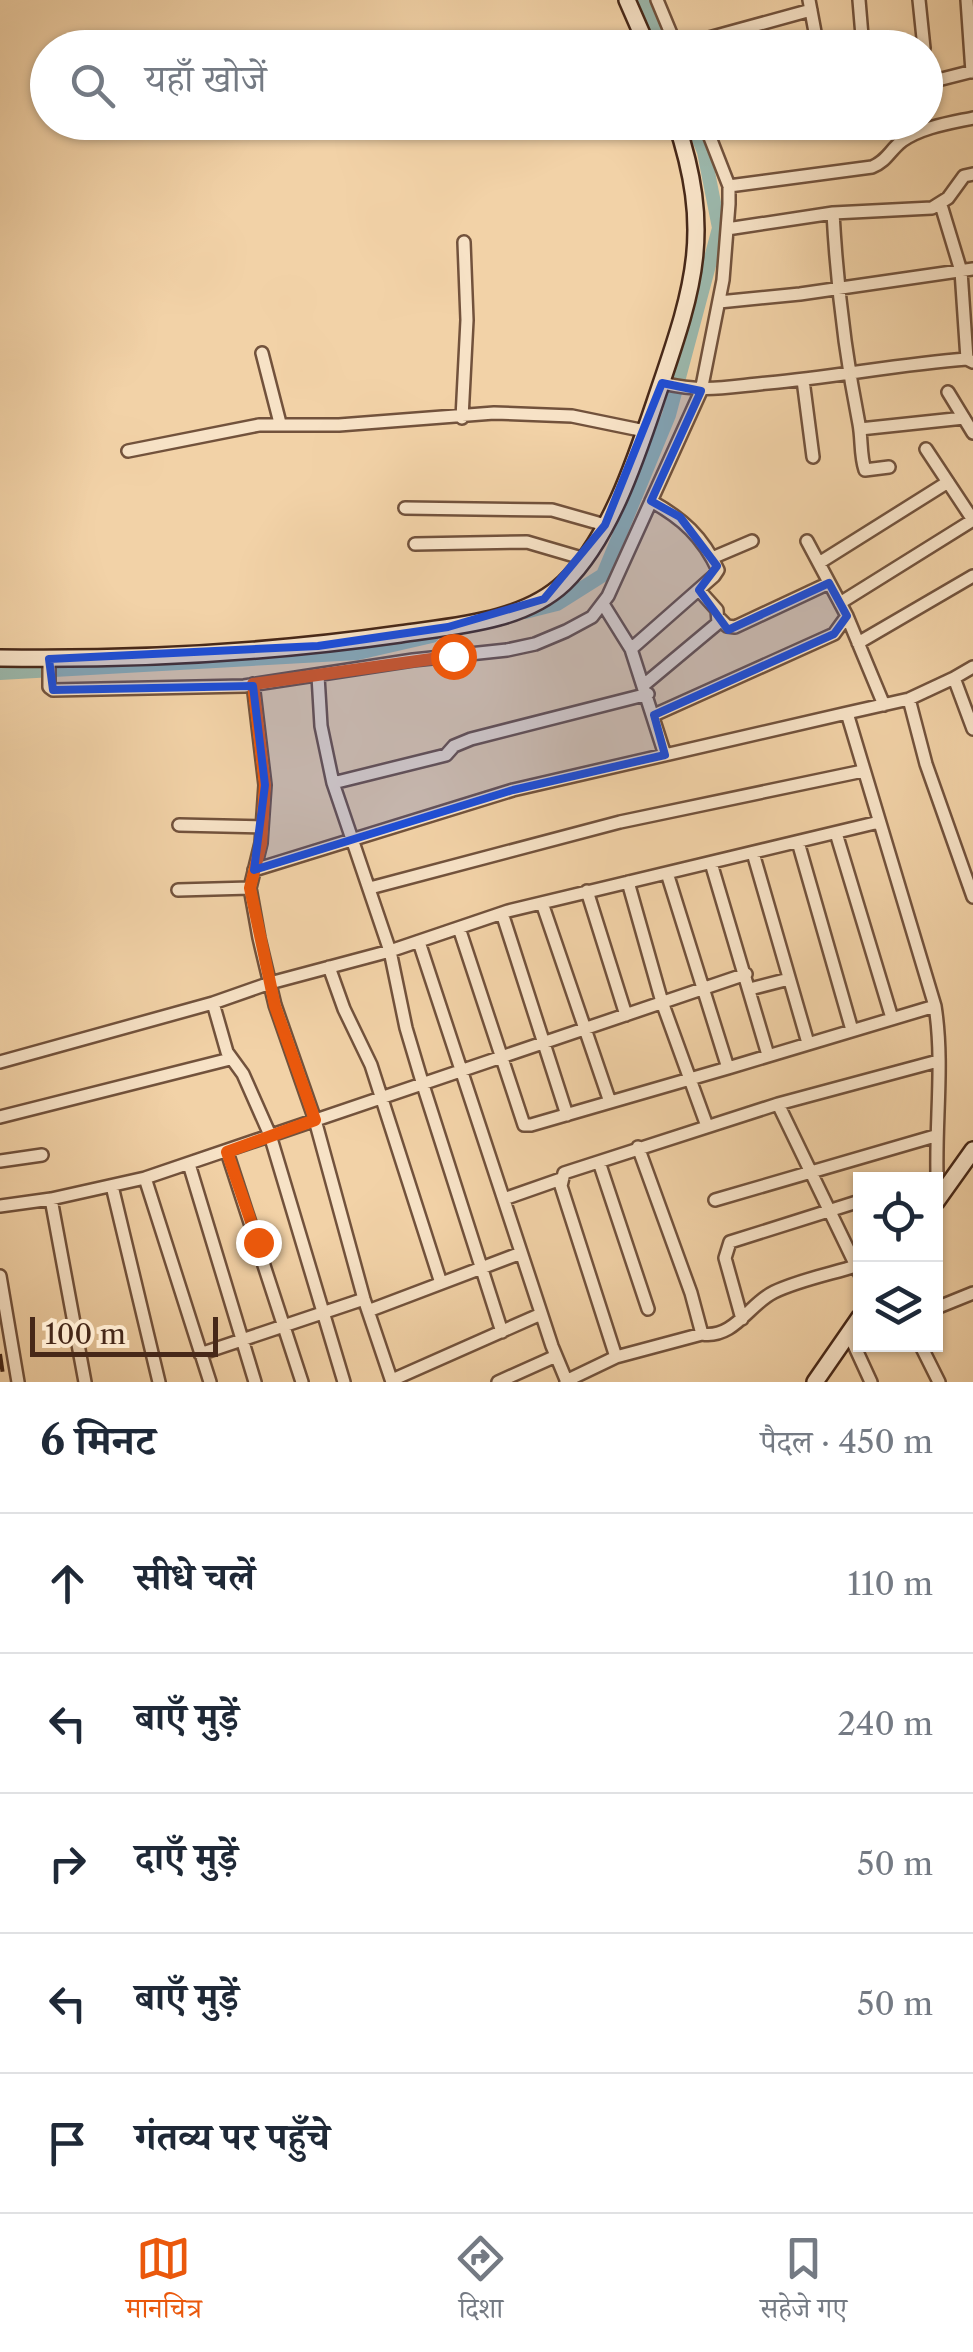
<!DOCTYPE html>
<html lang="hi">
<meta charset="utf-8">
<style>
body{margin:0;font-family:"Libre Caslon Text","Noto Serif Devanagari",serif;background:#f2f2f3;color:#1f2937}
.controls{position:absolute;right:30px;bottom:30px;display:grid;overflow:hidden;border-radius:0px;box-shadow:0 2px 8px #0004}
.controls button{width:90px;height:90px;display:grid;place-items:center;padding:0;border:0;border-bottom:2px solid #e0e1e3;background:#fff;color:#1f2937;font:50px sans-serif}
.scale{position:absolute;left:30px;bottom:25px;width:188px;box-sizing:border-box;padding-left:10px;border:5px solid #472818;border-top:0;font-size:28px;line-height:35px;white-space:nowrap;color:#472818;-webkit-text-stroke:8px #f7e2c6;paint-order:stroke}
.stop{position:absolute;width:30px;height:30px;margin:-22px;border:8px solid #ea580c;border-radius:50%;background:#fff}
.stop.end{background:#ea580c;border-color:#fff;box-shadow:0 2px 10px #0008}
.list{margin:0;padding:0;list-style:none}
h2{display:flex;justify-content:space-between;align-items:center;height:130px;margin:0;padding:0 40px;font-size:42px}
h2 small{font-size:32px;font-weight:400;color:#747a83}
.list li{display:grid;grid-template-columns:65px 1fr auto;gap:30px;align-items:center;box-sizing:border-box;height:140px;padding:0 40px;border-top:2px solid #e0e1e3}
.list b{display:block;font-size:38px;white-space:nowrap}
.list em{font-size:32px;font-style:normal;color:#747a83}
.icon{flex:none;width:55px;height:55px;fill:none;stroke:currentColor;stroke-width:2;stroke-linecap:round;stroke-linejoin:round}
.map{position:relative;flex:none;width:973px;height:1382px;overflow:hidden}
.search{position:absolute;background:#fff;box-shadow:0 2px 8px #0004;left:30px;right:30px;top:30px;height:110px;display:flex;align-items:center;gap:25px;box-sizing:border-box;padding:0 35px;border-radius:55px;color:#747a83;font-size:38px}
.sheet{height:830px;background:#fff}
nav{display:flex;justify-content:space-around;align-items:center;box-sizing:border-box;height:140px;border-top:2px solid #e0e1e3;background:#fff;font-size:28px;color:#747a83}
nav a{display:grid;justify-items:center;gap:5px}
nav .on{color:#ea580c}
.map>svg:first-child{display:block}
.lines{fill:none;stroke-linecap:round;stroke-linejoin:round}
.canal{stroke:#9bb7ab;stroke-width:14}
.street-casing{stroke:#72523c;stroke-width:16}
.secondary-casing{stroke:#472818;stroke-width:20}
.street{stroke:#f7e2c6;stroke-width:11}
.secondary{stroke:#f7e2c6;stroke-width:15}
.rail{stroke:#472818;stroke-width:4;stroke-dasharray:18 18;stroke-linecap:butt}
.route{stroke:#ea580c;stroke-width:12}
.marked{fill:#1d4ed8;fill-opacity:0.2;stroke:#1d4ed8;stroke-width:8;stroke-linejoin:round}
</style>
<div class="map">
<svg width="973" height="1382" viewBox="0 0 973 1382">
<rect width="100%" height="100%" fill="#f2d2a7"/>
<filter id="stains"><feTurbulence type="fractalNoise" baseFrequency=".002" numOctaves="4"/><feColorMatrix values="0 0 0 0 .2 0 0 0 0 .09 0 0 0 0 .02 0 0 0 .5 -.17"/></filter>
<radialGradient id="worn" r=".72"><stop offset=".6" stop-color="#630" stop-opacity="0"/><stop offset="1" stop-color="#630" stop-opacity=".3"/></radialGradient>
<g class="lines">
<path class="canal" d="M643,0L662,48
M525,612L557,604L603,575L669,415L719,228L704,152L692,122
M0,673L358,653L432,636"/>
<defs>
<path id="street" d="M657,0L677,48
M809,0L818,48
M859,0L863,48
M919,0L924,48
M967,0L972,72
M676,47L811,10
M926,65L927,83
M926,83L973,71
M729,186L872,167C887,161 890,150 902,141C922,127 950,123 973,118
M941,205L961,271L967,359
M833,213C837,285 845,354 859,424C862,440 860,455 865,470L889,467
M727,229L833,213L932,208L948,198L964,176L973,174
M719,302L800,294L973,269
M262,353L280,423
M803,380L813,457
M662,383C706,393 725,387 768,383C835,377 900,364 967,359L973,362
M948,392L973,433
M462,418L467,320L464,242
M860,429L964,418
M926,449L973,520
M128,451L259,425H339L494,413L572,416L645,431
M405,508L552,510L605,525
M807,541L847,616L884,705
M415,544L527,542L585,559
M712,558L752,541
M819,563L948,482
M840,603L973,520
M603,604L631,649L665,755
M720,619L727,626L735,627L829,583
M858,643L973,576
M631,649L714,576L718,570C703,537 682,518 651,501
M49,659V687L53,690L244,686L413,660L507,650L535,644L566,631L592,617L608,596L701,391L723,280L729,204V186L704,122
M318,676L321,726L333,783L390,951L406,1028L423,1085L502,1332
M954,678L973,667
M253,684L265,785L261,843L250,888L259,938L275,1005L315,1120L364,1299L392,1382
M645,684L718,623L717,610L699,590
M909,699L926,764L973,897
M847,713L909,699L954,678L973,729
M654,715L834,634L847,616
M333,783L446,755L454,746L471,739L648,694
M179,825L262,827
M836,833L892,1018
M798,842L852,1030
M753,853L808,1043
M711,863L768,1055
M254,870L513,790L847,713L935,1006C945,1069 933,1135 938,1199
M667,873L728,1068L935,1006
M628,882L662,1002L707,1126
M370,888L620,822L863,771
M178,890L250,888
M587,891L626,1015
M542,903L610,1102
M502,913L567,1115
M459,928L524,1125H531L728,1068
M419,942L552,1346L567,1382
M329,967L344,1009L371,1065L441,1283
M750,989L789,979
M213,1003L227,1052L243,1074L270,1135L344,1382
M0,1062L213,1003L270,983L390,951L508,911L879,822
M778,1104L860,1274
M0,1117L230,1059
M638,1147L691,1293L702,1334
M227,1152L302,1382
M0,1161L42,1155
M599,1162L648,1309
M189,1164L255,1382
M145,1178L210,1382
M112,1186L159,1382
M51,1199L85,1382
M504,1199L561,1179
M715,1200L935,1136
M0,1206L51,1199L145,1178L746,974
M0,1276L18,1382
M936,1308L973,1293
M368,1311L521,1253
M742,1319L725,1258L730,1242L860,1201
M848,1332L871,1382
M920,1344L939,1382
M200,1354L364,1299
M616,1357L561,1186L564,1173L778,1104L938,1061
M392,1380L541,1314
M566,1381L616,1357L702,1334C734,1339 749,1304 774,1292C799,1280 830,1274 856,1266
M498,1382L556,1356"/>
<path id="secondary" d="M627,0L648,48
M0,658C134,660 267,653 400,634C454,626 523,622 564,583C612,537 639,449 660,387C695,284 712,230 676,122
M936,1202L973,1150
M815,1382L860,1317"/>
</defs>
<use href="#street" class="street-casing"/>
<use href="#secondary" class="secondary-casing"/>
<use href="#street" class="street"/>
<use href="#secondary" class="secondary"/>
<path class="rail" d="M0,1354L4,1382"/>
</g>
<g class="lines">
<path class="route" d="M258,1242L227,1152L315,1120L275,1006L250,888L261,844L265,785L253,684L453,656"/>
</g>
<path class="marked" d="M662,383L701,391L651,501L680,517L717,566L699,590L728,630L829,583L847,616L834,634L654,715L665,755L513,790L254,870L265,785L253,686L53,690L49,659L318,646L448,627L544,599L605,525Z"/>
<rect width="100%" height="100%" filter="url(#stains)"/>
<rect width="100%" height="100%" fill="url(#worn)"/>
</svg>
<div class="controls">
<button><svg class="icon" aria-label="locate" viewBox="0 0 24 24"><circle cx="12" cy="12" r="6"/><path d="M12 2v4M12 18v4M2 12h4M18 12h4"/></svg></button>
<button><svg class="icon" aria-label="layers" viewBox="0 0 24 24"><path d="M12 4l9 5-9 5-9-5zM3 14l9 5 9-5"/></svg></button>
</div>
<div class="scale">100 m</div>
<div class="stop" style="left:453px;top:656px"></div>
<div class="stop end" style="left:258px;top:1242px"></div>
<div class="search"><svg class="icon" aria-label="search" viewBox="0 0 24 24"><circle cx="10" cy="10" r="6"/><path d="M15 15l6 6"/></svg>यहाँ खोजें</div>
</div>
<section class="sheet">
<h2>6 मिनट<small>पैदल · 450 m</small></h2>
<ul class="list">
<li><svg class="icon" aria-label="ahead" viewBox="0 0 24 24"><path d="M12 20V5M6 11l6-6 6 6"/></svg><div><b>सीधे चलें</b></div><em>110 m</em></li>
<li><svg class="icon" aria-label="left" viewBox="0 0 24 24"><path d="M17 20v-9H6M10 6l-5 5 5 5"/></svg><div><b>बाएँ मुड़ें</b></div><em>240 m</em></li>
<li><svg class="icon" aria-label="right" viewBox="0 0 24 24"><path d="M7 20v-9h11M14 6l5 5-5 5"/></svg><div><b>दाएँ मुड़ें</b></div><em>50 m</em></li>
<li><svg class="icon" aria-label="left" viewBox="0 0 24 24"><path d="M17 20v-9H6M10 6l-5 5 5 5"/></svg><div><b>बाएँ मुड़ें</b></div><em>50 m</em></li>
<li><svg class="icon" aria-label="arrive" viewBox="0 0 24 24"><path d="M6 21V4h12l-3 4 3 4H6"/></svg><div><b>गंतव्य पर पहुँचे</b></div></li>
</ul>
</section>
<nav>
<a class="on"><svg class="icon" aria-label="map" viewBox="0 0 24 24"><path d="M3 6l6-2 6 2 6-2v14l-6 2-6-2-6 2zM9 4v14M15 6v14"/></svg>मानचित्र</a>
<a><svg class="icon" aria-label="directions" viewBox="0 0 24 24"><path d="M12 3l9 9-9 9-9-9zM9 14v-3h6M13 9l2 2-2 2"/></svg>दिशा</a>
<a><svg class="icon" aria-label="saved" viewBox="0 0 24 24"><path d="M7 4h10v16l-5-4-5 4z"/></svg>सहेजे गए</a>
</nav>
